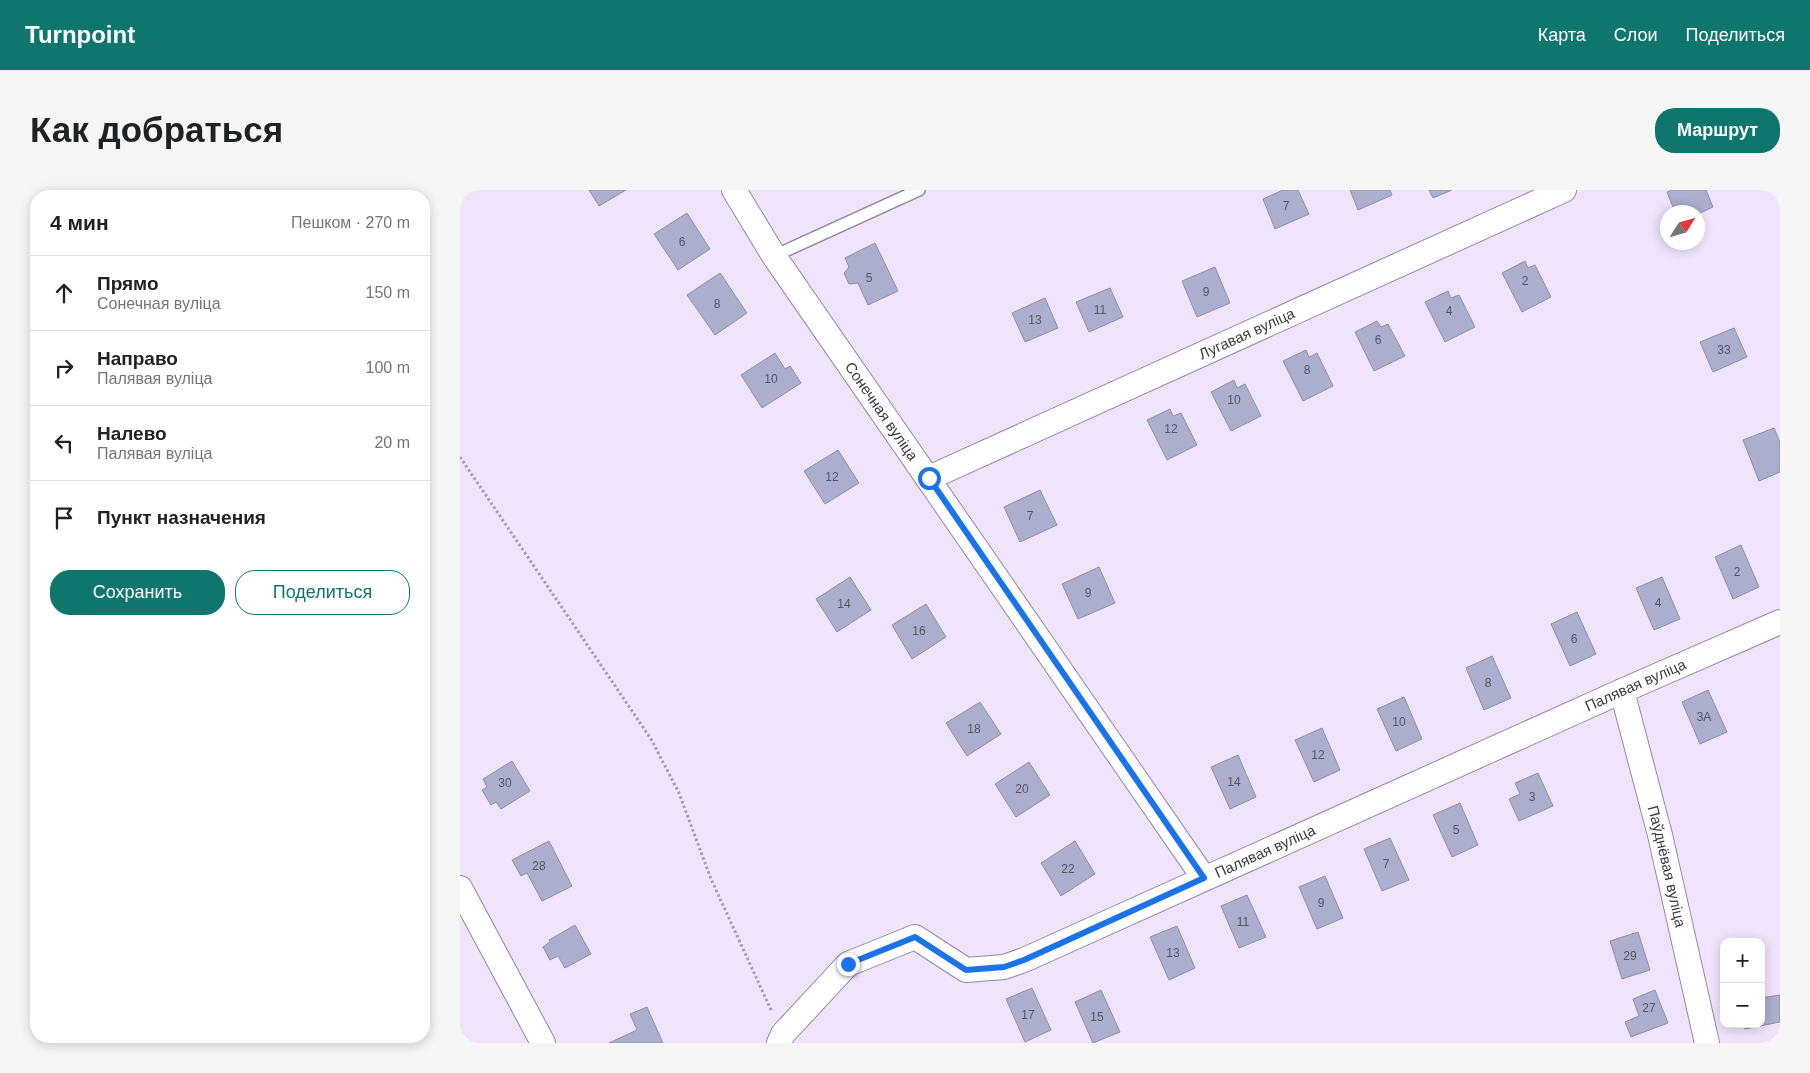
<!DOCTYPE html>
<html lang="ru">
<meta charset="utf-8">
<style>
body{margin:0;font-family:Arial,sans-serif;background:#f6f6f6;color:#202124}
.controls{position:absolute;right:15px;bottom:15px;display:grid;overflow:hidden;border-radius:10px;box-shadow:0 2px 12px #0003}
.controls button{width:45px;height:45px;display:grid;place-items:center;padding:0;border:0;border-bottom:1px solid #e0e0e0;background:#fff;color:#202124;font:25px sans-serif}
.compass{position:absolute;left:1200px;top:15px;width:45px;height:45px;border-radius:50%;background:#fff;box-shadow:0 2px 12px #0003;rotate:53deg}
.stop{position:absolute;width:15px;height:15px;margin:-11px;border:4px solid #1a73e8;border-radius:50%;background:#fff}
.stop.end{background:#1a73e8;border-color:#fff;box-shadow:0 1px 5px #0008}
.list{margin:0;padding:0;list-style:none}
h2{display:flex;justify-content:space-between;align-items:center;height:65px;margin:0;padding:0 20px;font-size:21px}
h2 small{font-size:16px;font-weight:400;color:#757577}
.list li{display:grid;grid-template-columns:32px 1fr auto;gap:15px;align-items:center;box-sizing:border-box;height:75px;padding:0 20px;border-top:1px solid #e0e0e0}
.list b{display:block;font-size:19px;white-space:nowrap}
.list p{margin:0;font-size:16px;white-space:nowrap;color:#757577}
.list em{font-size:16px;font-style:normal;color:#757577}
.actions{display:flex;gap:10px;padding:15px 20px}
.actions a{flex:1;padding:11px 0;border:1px solid #0f766e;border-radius:20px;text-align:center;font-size:18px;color:#0f766e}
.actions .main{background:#0f766e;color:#fff}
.icon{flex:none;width:28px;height:28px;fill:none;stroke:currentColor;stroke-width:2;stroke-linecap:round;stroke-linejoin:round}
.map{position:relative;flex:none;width:1320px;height:853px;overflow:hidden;border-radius:20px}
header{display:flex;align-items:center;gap:30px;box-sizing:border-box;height:70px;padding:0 25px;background:#0f766e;color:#fff}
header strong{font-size:24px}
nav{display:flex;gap:28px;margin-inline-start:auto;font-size:18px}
.intro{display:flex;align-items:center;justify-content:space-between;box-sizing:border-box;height:120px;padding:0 30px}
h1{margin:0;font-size:35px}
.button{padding:12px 22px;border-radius:20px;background:#0f766e;color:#fff;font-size:18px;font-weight:700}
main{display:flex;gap:30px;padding:0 30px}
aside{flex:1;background:#fff;border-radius:20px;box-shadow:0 2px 12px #0003}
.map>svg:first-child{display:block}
.building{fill:#abaecc;stroke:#8c8fac}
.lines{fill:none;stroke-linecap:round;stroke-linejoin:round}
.service-casing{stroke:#9486a2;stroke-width:14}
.minor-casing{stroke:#9486a2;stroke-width:26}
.path{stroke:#a69db0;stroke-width:3;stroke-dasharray:2.5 2.5;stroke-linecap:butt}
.service{stroke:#fff;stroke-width:11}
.minor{stroke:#fff;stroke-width:24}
.route{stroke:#1a73e8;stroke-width:6}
.labels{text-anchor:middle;stroke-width:4;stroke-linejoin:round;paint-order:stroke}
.number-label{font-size:12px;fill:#595665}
.street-label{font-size:15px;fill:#3e3843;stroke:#f9f6fc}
</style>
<header>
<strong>Turnpoint</strong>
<nav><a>Карта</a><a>Слои</a><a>Поделиться</a></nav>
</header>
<div class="intro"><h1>Как добраться</h1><a class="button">Маршрут</a></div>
<main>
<aside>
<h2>4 мин<small>Пешком · 270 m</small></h2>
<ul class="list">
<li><svg class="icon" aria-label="ahead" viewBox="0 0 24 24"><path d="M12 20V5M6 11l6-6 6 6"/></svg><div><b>Прямо</b><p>Сонечная вуліца</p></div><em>150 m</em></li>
<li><svg class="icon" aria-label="right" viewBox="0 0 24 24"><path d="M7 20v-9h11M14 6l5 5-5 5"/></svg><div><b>Направо</b><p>Палявая вуліца</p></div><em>100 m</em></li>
<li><svg class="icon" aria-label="left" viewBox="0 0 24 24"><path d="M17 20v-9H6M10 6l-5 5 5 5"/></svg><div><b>Налево</b><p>Палявая вуліца</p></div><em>20 m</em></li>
<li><svg class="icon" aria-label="arrive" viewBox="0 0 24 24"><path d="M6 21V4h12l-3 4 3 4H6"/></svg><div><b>Пункт назначения</b></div></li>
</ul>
<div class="actions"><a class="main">Сохранить</a><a>Поделиться</a></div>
</aside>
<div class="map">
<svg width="1320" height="853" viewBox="0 0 1320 853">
<rect width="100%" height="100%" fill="#f0e4fd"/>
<path class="building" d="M129,0H166L139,16Z
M823,0H838L849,24L815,39L803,9Z
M890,0H930L932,5L898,20Z
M969,0H992L973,8Z
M1212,0H1246L1253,17L1238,24V22H1215L1207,2Z
M227,23L250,59L218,80L194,44Z
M415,53L438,101L408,115L398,93L389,94L384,83L389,77L385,68Z
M1065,71L1068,78L1075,75L1091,107L1062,122L1042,83Z
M755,77L770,113L737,127L722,91Z
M260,83L287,123L255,145L227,105Z
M650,98L663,127L629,142L616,112Z
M988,101L991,108L999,105L1015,137L985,152L965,112Z
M585,108L598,138L565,152L552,123Z
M917,131L921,137L928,134L945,166L914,181L895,142Z
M1274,138L1287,167L1253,182L1240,152Z
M846,160L849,167L857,163L873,196L843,211L823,171Z
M315,163L325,179L330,176L341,193L302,218L281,185Z
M774,190L777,198L785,194L801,226L771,241L751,202Z
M710,219L713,226L721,223L737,255L707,270L687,230Z
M1314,238L1320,252V282L1299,291L1283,250Z
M378,260L399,293L365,314L344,281Z
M580,300L597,335L560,352L544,317Z
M1281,355L1299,397L1273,409L1255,367Z
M639,377L655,413L618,429L602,394Z
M390,387L411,420L377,442L356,409Z
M1202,387L1220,429L1194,440L1176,398Z
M466,414L486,447L452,469L432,435Z
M1117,422L1136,464L1110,476L1091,434Z
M1032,466L1051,508L1024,520L1006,478Z
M1248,500L1267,542L1240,554L1222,512Z
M944,507L962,549L936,561L917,519Z
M520,512L541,544L507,566L486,533Z
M862,538L880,580L854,592L835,550Z
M778,565L796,607L770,619L751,577Z
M52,571L70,601L41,619L36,612L31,615L22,600L27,597L23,589Z
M569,572L590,605L556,627L535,594Z
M1078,583L1093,616L1059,631L1049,609L1060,604L1055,593Z
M1000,613L1018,655L992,667L973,625Z
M930,648L949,690L922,701L904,659Z
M89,651L112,696L82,711L67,683L61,686L52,670Z
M615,651L635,684L601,706L581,673Z
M865,686L883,728L857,739L839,697Z
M787,705L806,747L779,758L761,716Z
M115,735L131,764L105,778L98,766L90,770L83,757L90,752L89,750Z
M717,736L735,778L709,790L690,747Z
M1178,742L1190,780L1162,789L1150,751Z
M572,798L591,840L565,852L546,809Z
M641,800L660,842L633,853L615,812Z
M1195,800L1208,833L1171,847L1165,832L1179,826L1173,809Z
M1320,805V832L1285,839L1284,834H1301V808Z
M187,817L203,853H149L177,840L170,824Z"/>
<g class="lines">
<defs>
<path id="service" d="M314,66L459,0"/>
<g id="minor">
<path id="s1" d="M274,0L314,66L744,688"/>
<path id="s2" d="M469,288L1104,0"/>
<path id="s3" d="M1162,501L1200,645L1247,853"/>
<path d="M0,698L83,853"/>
<path id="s4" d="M319,853L323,844L388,774L455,747L506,780L544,777L564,770L1162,501L1320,432"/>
</g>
</defs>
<use href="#service" class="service-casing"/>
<use href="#minor" class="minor-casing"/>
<path class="path" d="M0,267L191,549L219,603L251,689L312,822"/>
<use href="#service" class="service"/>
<use href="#minor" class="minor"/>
</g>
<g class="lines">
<path class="route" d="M388,774L455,747L506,780L544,777L564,770L744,688L469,288"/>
</g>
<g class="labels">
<g class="number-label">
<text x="826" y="20">7</text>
<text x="222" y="56">6</text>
<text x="409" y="92">5</text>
<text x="1065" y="95">2</text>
<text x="746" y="106">9</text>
<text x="257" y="118">8</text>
<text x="640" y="124">11</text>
<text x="989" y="125">4</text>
<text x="575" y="134">13</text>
<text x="918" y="154">6</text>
<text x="1264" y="164">33</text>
<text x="847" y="184">8</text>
<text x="311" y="193">10</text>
<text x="774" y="214">10</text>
<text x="711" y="243">12</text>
<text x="372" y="291">12</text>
<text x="570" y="330">7</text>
<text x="1277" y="386">2</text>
<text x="628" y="407">9</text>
<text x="1198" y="417">4</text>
<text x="384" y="418">14</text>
<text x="459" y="445">16</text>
<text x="1114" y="453">6</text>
<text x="1028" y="497">8</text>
<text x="1244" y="531">3А</text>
<text x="939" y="536">10</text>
<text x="514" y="543">18</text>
<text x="858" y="569">12</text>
<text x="774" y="596">14</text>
<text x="45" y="597">30</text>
<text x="562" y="603">20</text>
<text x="1072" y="611">3</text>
<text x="996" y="644">5</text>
<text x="926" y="678">7</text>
<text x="79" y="680">28</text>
<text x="608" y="683">22</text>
<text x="861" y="717">9</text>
<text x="783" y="736">11</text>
<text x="713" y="767">13</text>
<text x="1170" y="770">29</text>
<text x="1189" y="822">27</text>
<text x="568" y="829">17</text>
<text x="637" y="831">15</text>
</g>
<g class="street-label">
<text dy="5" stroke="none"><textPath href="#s2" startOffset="349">Лугавая вуліца</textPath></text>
<text dy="5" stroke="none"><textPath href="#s1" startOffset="266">Сонечная вуліца</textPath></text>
<text dy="5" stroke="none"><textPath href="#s4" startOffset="968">Палявая вуліца</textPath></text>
<text dy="5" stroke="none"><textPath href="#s4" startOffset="562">Палявая вуліца</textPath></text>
<text dy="5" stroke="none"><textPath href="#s3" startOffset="181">Паўднёвая вуліца</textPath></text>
</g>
</g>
</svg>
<div class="controls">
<button>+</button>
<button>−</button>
</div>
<svg class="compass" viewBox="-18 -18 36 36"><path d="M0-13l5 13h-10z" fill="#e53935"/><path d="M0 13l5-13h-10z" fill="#757577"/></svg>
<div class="stop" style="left:469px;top:288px"></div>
<div class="stop end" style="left:388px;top:774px"></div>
</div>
</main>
